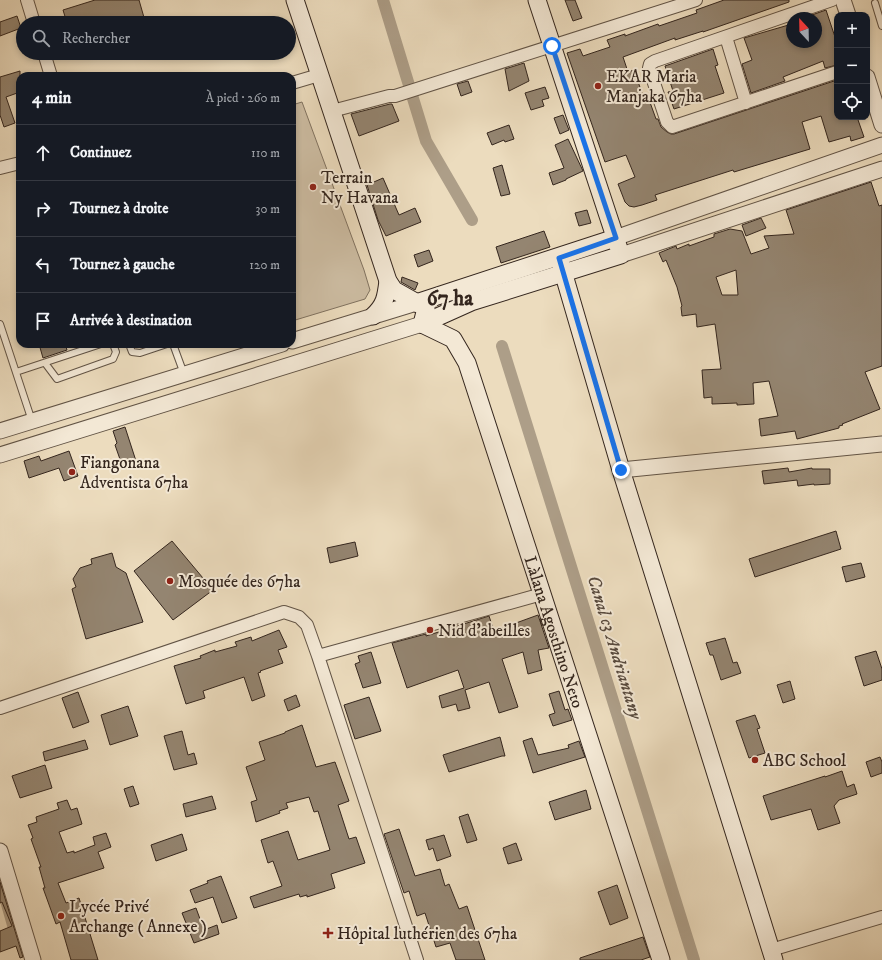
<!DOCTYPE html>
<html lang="fr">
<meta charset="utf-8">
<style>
body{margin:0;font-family:"IM FELL DW Pica",serif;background:#242831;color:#f1f3f6}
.controls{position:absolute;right:12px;top:12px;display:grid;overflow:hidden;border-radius:8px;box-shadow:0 2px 6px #0003}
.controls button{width:36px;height:36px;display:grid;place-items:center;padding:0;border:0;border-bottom:1px solid #363941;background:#171b24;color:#f1f3f6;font:20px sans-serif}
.compass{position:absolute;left:786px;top:12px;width:36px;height:36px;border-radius:50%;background:#171b24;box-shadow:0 2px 6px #0003;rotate:338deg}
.stop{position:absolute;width:12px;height:12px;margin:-9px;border:3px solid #1a73e8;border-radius:50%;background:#fff}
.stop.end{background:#1a73e8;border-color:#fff;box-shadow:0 1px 4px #0008}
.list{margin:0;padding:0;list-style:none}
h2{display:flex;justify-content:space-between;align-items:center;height:52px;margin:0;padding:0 16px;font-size:17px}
h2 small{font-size:13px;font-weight:400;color:#9ea1a6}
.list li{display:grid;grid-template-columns:26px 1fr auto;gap:12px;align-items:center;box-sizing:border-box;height:56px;padding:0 16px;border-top:1px solid #363941}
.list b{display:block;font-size:15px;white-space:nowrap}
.list em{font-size:13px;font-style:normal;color:#9ea1a6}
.icon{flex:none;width:22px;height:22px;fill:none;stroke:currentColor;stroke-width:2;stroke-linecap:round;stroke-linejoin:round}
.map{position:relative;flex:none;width:882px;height:960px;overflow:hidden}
.search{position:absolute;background:#171b24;box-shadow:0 2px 6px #0003;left:16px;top:16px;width:280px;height:44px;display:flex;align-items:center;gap:10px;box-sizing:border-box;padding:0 14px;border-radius:22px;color:#9ea1a6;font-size:15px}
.panel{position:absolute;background:#171b24;box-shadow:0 2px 6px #0003;left:16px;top:72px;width:280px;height:276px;border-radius:12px}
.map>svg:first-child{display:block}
.green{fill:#cdbda3;stroke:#807260}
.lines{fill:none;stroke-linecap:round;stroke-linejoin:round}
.canal{stroke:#ad9e88;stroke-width:12}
.building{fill:#948571;stroke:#34261e;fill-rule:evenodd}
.service-casing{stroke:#625446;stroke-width:8}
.minor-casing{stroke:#625446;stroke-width:14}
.tertiary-casing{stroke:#625446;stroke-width:17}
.secondary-casing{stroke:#34261e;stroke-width:19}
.service{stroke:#f3e8d5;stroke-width:6}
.minor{stroke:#f3e8d5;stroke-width:12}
.tertiary{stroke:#f3e8d5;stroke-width:15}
.secondary{stroke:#f3e8d5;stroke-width:17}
.route{stroke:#1a73e8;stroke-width:5}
.poi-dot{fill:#8f2418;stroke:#f3e8d5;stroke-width:1.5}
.labels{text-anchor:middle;stroke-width:4;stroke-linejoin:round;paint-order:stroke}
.poi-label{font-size:17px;fill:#34261e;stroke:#f3e8d5;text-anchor:start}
.street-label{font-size:17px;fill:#34261e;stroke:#f3e8d5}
.water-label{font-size:18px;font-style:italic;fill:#584a3e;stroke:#f3e8d5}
.district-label{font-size:21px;font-weight:bold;fill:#34261e;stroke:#f3e8d5}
</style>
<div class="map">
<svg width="882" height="960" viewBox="0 0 882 960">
<rect width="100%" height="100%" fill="#ecdcbe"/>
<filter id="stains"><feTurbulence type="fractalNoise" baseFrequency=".005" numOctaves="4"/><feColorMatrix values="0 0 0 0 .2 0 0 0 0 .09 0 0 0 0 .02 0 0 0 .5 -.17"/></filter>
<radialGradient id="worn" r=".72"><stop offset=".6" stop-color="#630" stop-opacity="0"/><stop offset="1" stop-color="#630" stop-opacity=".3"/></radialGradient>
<path class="green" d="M302,102L364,270L370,290L365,299L292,321V105Z"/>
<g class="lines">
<path class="canal" d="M383,0L426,141L472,220
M502,346L694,960
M0,880L13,925"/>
</g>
<path class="building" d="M95,0H139L145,21L140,23H67L63,10Z
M565,0H575L582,18L573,21Z
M724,0H789V2L703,32V31L675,40V38L623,57L628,72L634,70L643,96L647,94L656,119H658L661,127L667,132L671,134H674L837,80V117H857L864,137L851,141L850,136L829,142L821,116L802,122L810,149L734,172L733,170L655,195L657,200L642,205L634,207L629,206L625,202L618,184L635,177L626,155L605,162L567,53L580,49L583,56L610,47L607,40L625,34V36L658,24L659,26L697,13L696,10Z
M826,10L835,37H837V65L825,68L823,61L783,77L785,81L751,93L742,64L752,60L744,38L792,24V42H816V18H810L809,16Z
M17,16L21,28L0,36V22Z
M713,49L718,65L715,66L724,93L674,109L668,92L673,91L665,66Z
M524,63L529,81L509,91L505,69Z
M20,71V92L6,97L15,123L4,127L0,115V77Z
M468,81L472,92L461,96L457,84Z
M545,87L549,98L542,100L544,106L531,110L525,93Z
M390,104H392L399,121L359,136L351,114Z
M563,115L569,130L560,134L554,118Z
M509,125L514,139L505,142L504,140L492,145L487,133Z
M568,139L583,171L566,179V180L553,185L549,173L564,168L555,145Z
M502,165L510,194L501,196L493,168Z
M383,178L399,215L415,208L421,222L386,236L378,220L367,185Z
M871,182L879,206L882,205V366L865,372L880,409L842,424L843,425L839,426V428L797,439L795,431L761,436L759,419L778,416L769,381L753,383L754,404L737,405V403L712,404V397L704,398L702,370L721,369L715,324L697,327L696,314L682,316L681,307L682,306L677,287L666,260L663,262L659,253L676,246L677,249L689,244V246L714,237V234L730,229L742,231L751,254L769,248L764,236L794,234L786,210ZM736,270L738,295H722L716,277Z
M587,210L591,223L579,226L575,213Z
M761,218L766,228L746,236L742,225Z
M544,231L550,247L501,263L496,247Z
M429,250L433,261L418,267L414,255Z
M402,277L418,283L415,290L401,282Z
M39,344H65L67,350L43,358Z
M125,427L136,461L122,465L115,445L117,443L113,431Z
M69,451L78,476L64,481L59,468L29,478L24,461L39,456L41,461Z
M788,468L789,472L812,468V469H830V484L814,485V484L798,486L797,480L764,484L762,471Z
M836,531L841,549L755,577L749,559Z
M172,541L213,590L173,620L134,571Z
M355,542L358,556L330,563L327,548Z
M112,553L116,567L126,573L143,622L86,639L72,589L76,587L73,579L80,568L92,564L91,559Z
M861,563L865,577L846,582L842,567Z
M538,615L549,648L538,650L542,670L528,674L523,652L502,659L518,707L499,713L489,682L465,690L470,708L458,711L456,704L442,708L439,696L464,688L458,670L407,688L392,643L426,634V636L489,616L494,631Z
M279,630L287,647L278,650L283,663L260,671L261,672L258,673L265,696L252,701L244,677L203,691L205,698L186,704L174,666L201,658L200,656L215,650V652L237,646L235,642L251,637L252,641Z
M725,638L733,663L737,662L741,673L721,680L713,655H710L706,643Z
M876,651L882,669V680L864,686L855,657Z
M371,652L381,683L363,688L355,664L360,662L358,656Z
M790,681L795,699L783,703L777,685Z
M559,691L565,710L568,709L572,720L553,726L549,715L555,713L549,694Z
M78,692L89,722L73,728L62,698Z
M296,695L300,706L288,711L284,700Z
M369,697L381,731L355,739L344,705Z
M128,706L138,736L110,745L101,715Z
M755,715L760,728L757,729L765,753L749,758L736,721Z
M302,725L316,767L335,762L349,801L338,805L349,839L356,837L365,863L331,874L335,888L307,897V895L300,897L299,894L254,908L250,897L282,886L273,861L268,863L261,840L288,831L298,860L330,850L318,811L314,812L309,797L286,803L288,808L279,811L280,813L256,822L251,802L257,800L246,767L265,760L259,742L285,733V732Z
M182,731L188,755L194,753L197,764L174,770L164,736Z
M500,737L505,756H502L449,772L443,755Z
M532,738L538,755L569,748L568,745L579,741L585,757L533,773L523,741Z
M85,740L88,749L45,761L43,752Z
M880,757L882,762V773L871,777L866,762Z
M45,765L52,788L20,798L12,776Z
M842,771L847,787L854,784L857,794L839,800L834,806L840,823L818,830L811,809L771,820L763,796L825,776V777Z
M133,786L139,804L130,807L124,789Z
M586,790L591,809L555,820L549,802Z
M212,796L216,809L186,817L183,804Z
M67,800L71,810L77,808L82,824L59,832L67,853L74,851V853L95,845L93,837L106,833L111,847L98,852L104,868L58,883L66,903L79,898L98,960H71L60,922L56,924L43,888H45L39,867H41L31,839L33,838L28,825L37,822L36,817L59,809L57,803Z
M468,814L477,840L467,843L459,817Z
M399,829L415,876L440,869L445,886L449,884L459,909L467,906L485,960H456L450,943L436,947L425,913L417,916L409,891L404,893L384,834Z
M182,834L187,850L156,861L151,845Z
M444,835L451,856L437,861L433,848L429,850L426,840Z
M516,843L522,860L508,864L503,848Z
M221,876L237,918L222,923L213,897L195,903L190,890L208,883L207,881Z
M0,882L23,957L20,958L16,946L0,952V931L12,926L2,902L0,903Z
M617,885L628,918L610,925L598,892Z
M196,908L204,930L217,925L219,934L194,943L182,913Z
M643,937L650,957L641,960H580V958Z"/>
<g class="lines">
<defs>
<path id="service" d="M875,3L882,26
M0,324L32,421
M129,344L132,352L140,353L167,344
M173,344L184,374
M45,363L57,379L113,359L116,352L113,344
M16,372L101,344"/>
<path id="minor" d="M27,0L34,23
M832,0L655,61L650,64L649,68L667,122L672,127L837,72
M726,37L746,103
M44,53L51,76
M292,83L319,75
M332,111L389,96H395L696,0
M0,168L20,163
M318,656L542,594
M0,708L284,612L299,617L307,625L318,656L417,960
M771,950L882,917"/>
<path id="tertiary" d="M843,0L848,15
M867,77L882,125
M615,238L882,145
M621,255L882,169
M292,341L416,303
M0,431L282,344
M0,455L422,324
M621,470L882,444
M0,851L33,960"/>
<g id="secondary">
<path d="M295,0L388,281L394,290L426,308L422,324"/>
<path d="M559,258L621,470L774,960"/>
<path d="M416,303L615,238"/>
<path d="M373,316C385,305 386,297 388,281"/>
<path id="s1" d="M422,324L453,339L467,363L661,960"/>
<path d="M422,324L471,302L621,255L537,0"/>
</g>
</defs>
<use href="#service" class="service-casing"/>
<use href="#minor" class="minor-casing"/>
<use href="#tertiary" class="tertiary-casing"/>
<use href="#secondary" class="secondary-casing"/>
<use href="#service" class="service"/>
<use href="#minor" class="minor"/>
<use href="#tertiary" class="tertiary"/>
<use href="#secondary" class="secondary"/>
</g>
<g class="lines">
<path class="route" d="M552,46L616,238L559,258L621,470"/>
</g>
<g class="poi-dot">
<circle cx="598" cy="86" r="4"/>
<circle cx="313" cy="187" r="4"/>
<circle cx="72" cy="472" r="4"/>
<circle cx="170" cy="581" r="4"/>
<circle cx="430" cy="630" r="4"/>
<circle cx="755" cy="760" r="4"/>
<circle cx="61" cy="916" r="4"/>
<path d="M326 927h4v4h4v4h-4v4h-4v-4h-4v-4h4z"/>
</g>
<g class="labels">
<g class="poi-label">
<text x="606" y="82">EKAR Maria<tspan x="606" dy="20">Manjaka 67ha</tspan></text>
<text x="321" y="183">Terrain<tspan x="321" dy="20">Ny Havana</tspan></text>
<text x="80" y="468">Fiangonana<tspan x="80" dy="20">Adventista 67ha</tspan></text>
<text x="178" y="587">Mosquée des 67ha</text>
<text x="438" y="636">Nid d'abeilles</text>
<text x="763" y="766">ABC School</text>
<text x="69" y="912">Lycée Privé<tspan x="69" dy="20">Archange ( Annexe )</tspan></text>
<text x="337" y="939">Hôpital luthérien des 67ha</text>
</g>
<g class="street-label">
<text dy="6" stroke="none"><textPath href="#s1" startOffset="345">Làlana Agosthino Neto</textPath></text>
</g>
<g class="water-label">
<text transform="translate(615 647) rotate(73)" y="6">Canal c3 Andriantany</text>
</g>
<g class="district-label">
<text x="450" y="305">67 ha</text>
</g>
</g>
<rect width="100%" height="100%" filter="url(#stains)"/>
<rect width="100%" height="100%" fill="url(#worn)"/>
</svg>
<div class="controls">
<button>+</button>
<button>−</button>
<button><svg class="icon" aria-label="locate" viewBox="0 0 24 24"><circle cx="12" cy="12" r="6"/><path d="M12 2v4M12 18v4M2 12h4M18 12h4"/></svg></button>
</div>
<svg class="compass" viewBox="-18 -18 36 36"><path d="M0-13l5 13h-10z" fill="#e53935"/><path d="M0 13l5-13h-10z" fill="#9ea1a6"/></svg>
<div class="stop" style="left:552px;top:46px"></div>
<div class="stop end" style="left:621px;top:470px"></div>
<div class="search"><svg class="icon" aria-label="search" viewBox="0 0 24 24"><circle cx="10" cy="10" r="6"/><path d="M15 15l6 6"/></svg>Rechercher</div>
<section class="panel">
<h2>4 min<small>À pied · 260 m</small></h2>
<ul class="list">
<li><svg class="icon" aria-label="ahead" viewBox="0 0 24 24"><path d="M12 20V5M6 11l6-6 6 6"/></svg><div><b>Continuez</b></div><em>110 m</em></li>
<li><svg class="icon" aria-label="right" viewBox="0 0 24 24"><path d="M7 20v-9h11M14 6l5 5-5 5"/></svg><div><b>Tournez à droite</b></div><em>30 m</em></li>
<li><svg class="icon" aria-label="left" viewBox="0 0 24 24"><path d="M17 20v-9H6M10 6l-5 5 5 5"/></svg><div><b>Tournez à gauche</b></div><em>120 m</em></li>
<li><svg class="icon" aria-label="arrive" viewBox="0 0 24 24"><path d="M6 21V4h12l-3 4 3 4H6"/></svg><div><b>Arrivée à destination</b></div></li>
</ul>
</section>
</div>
